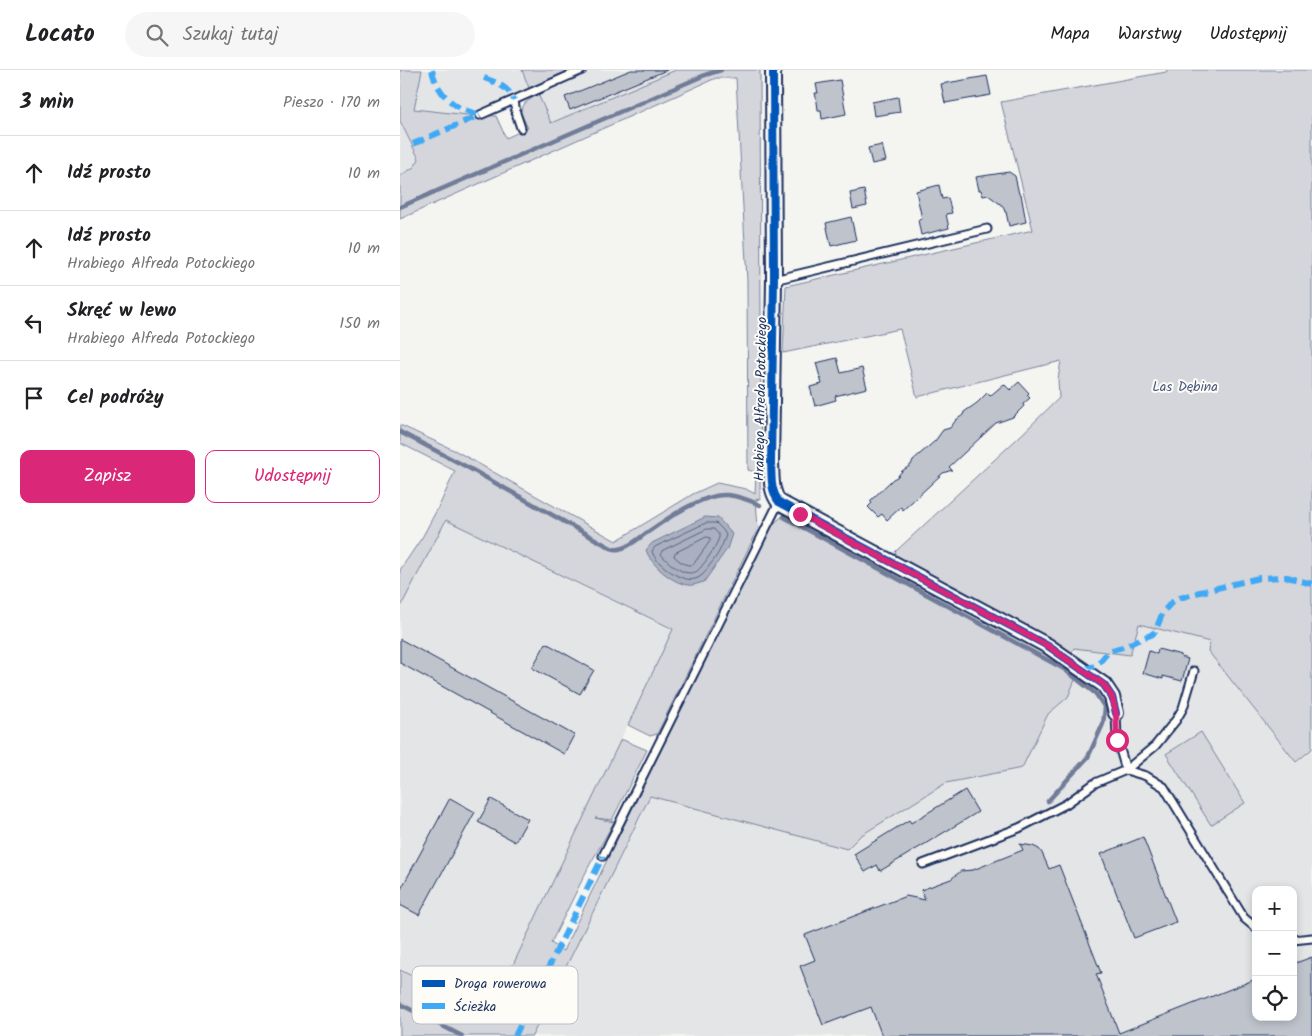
<!DOCTYPE html>
<html lang="pl">
<meta charset="utf-8">
<style>
body{margin:0;font-family:Kalam,sans-serif;background:#f6f6f6;color:#202124}
.controls{position:absolute;right:15px;bottom:15px;display:grid;overflow:hidden;border-radius:10px;box-shadow:0 2px 8px #0003}
.controls button{width:45px;height:45px;display:grid;place-items:center;padding:0;border:0;border-bottom:1px solid #e0e0e0;background:#fff;color:#202124;font:25px sans-serif}
.stop{position:absolute;width:15px;height:15px;margin:-11px;border:4px solid #db2777;border-radius:50%;background:#fff}
.stop.end{background:#db2777;border-color:#fff;box-shadow:0 1px 5px #0008}
.list{margin:0;padding:0;list-style:none}
h2{display:flex;justify-content:space-between;align-items:center;height:65px;margin:0;padding:0 20px;font-size:21px}
h2 small{font-size:16px;font-weight:400;color:#757577}
.list li{display:grid;grid-template-columns:32px 1fr auto;gap:15px;align-items:center;box-sizing:border-box;height:75px;padding:0 20px;border-top:1px solid #e0e0e0}
.list b{display:block;font-size:19px;white-space:nowrap}
.list p{margin:0;font-size:16px;white-space:nowrap;color:#757577}
.list em{font-size:16px;font-style:normal;color:#757577}
.actions{display:flex;gap:10px;padding:15px 20px}
.actions a{flex:1;padding:11px 0;border:1px solid #db2777;border-radius:10px;text-align:center;font-size:18px;color:#db2777}
.actions .main{background:#db2777;color:#fff}
.icon{flex:none;width:28px;height:28px;fill:none;stroke:currentColor;stroke-width:2;stroke-linecap:round;stroke-linejoin:round}
.map{position:relative;flex:none;width:912px;height:966px;overflow:hidden}
header{display:flex;align-items:center;gap:30px;box-sizing:border-box;height:70px;padding:0 25px;background:#fff;border-bottom:1px solid #e0e0e0}
header strong{font-size:24px}
nav{display:flex;gap:28px;margin-inline-start:auto;font-size:18px}
.search{width:350px;height:45px;background:#f6f6f6;display:flex;align-items:center;gap:12px;box-sizing:border-box;padding:0 18px;border-radius:28px;color:#757577;font-size:19px}
main{display:flex}
aside{flex:1;background:#fff}
.map>svg:first-child{display:block}
.built{fill:#e4e5e6;fill-rule:evenodd}
.green{fill:#d4d6db;stroke:#78829c}
.water{fill:#aab0bf;stroke:#717c98}
.lines{fill:none;stroke-linecap:round;stroke-linejoin:round}
.shore{stroke:#546385;stroke-width:1}
.stream{stroke:#717c98;stroke-width:4.5}
.building{fill:#bfc3cc;stroke:#1b2f5e}
.lane-casing{stroke:#1b2f5e;stroke-width:11}
.street-casing{stroke:#1b2f5e;stroke-width:18}
.lane{stroke:#fdfcf7;stroke-width:7}
.street{stroke:#fdfcf7;stroke-width:14}
.quiet{stroke:#3fa9f5;stroke-width:6;stroke-dasharray:12 6;stroke-linecap:butt}
.cycleway-casing{stroke:#fdfcf7;stroke-width:11}
.cycleway{stroke:#0057b8;stroke-width:8}
.route{stroke:#db2777;stroke-width:6}
.labels{text-anchor:middle;stroke-width:4;stroke-linejoin:round;paint-order:stroke}
.park-label{font-size:14px;fill:#49597d;stroke:#fdfcf7}
.street-label{font-size:14px;fill:#1b2f5e;stroke:#fdfcf7}
.key{fill:#fdfcf7;stroke:#b9bec9;stroke-width:1}
.key-label{font-size:14px;fill:#1b2f5e}
</style>
<header>
<strong>Locato</strong>
<div class="search"><svg class="icon" aria-label="search" viewBox="0 0 24 24"><circle cx="10" cy="10" r="6"/><path d="M15 15l6 6"/></svg>Szukaj tutaj</div>
<nav><a>Mapa</a><a>Warstwy</a><a>Udostępnij</a></nav>
</header>
<main>
<aside>
<h2>3 min<small>Pieszo · 170 m</small></h2>
<ul class="list">
<li><svg class="icon" aria-label="ahead" viewBox="0 0 24 24"><path d="M12 20V5M6 11l6-6 6 6"/></svg><div><b>Idź prosto</b></div><em>10 m</em></li>
<li><svg class="icon" aria-label="ahead" viewBox="0 0 24 24"><path d="M12 20V5M6 11l6-6 6 6"/></svg><div><b>Idź prosto</b><p>Hrabiego Alfreda Potockiego</p></div><em>10 m</em></li>
<li><svg class="icon" aria-label="left" viewBox="0 0 24 24"><path d="M17 20v-9H6M10 6l-5 5 5 5"/></svg><div><b>Skręć w lewo</b><p>Hrabiego Alfreda Potockiego</p></div><em>150 m</em></li>
<li><svg class="icon" aria-label="arrive" viewBox="0 0 24 24"><path d="M6 21V4h12l-3 4 3 4H6"/></svg><div><b>Cel podróży</b></div></li>
</ul>
<div class="actions"><a class="main">Zapisz</a><a>Udostępnij</a></div>
</aside>
<div class="map">
<svg width="912" height="966" viewBox="0 0 912 966">
<rect width="100%" height="100%" fill="#f4f4f1"/>
<filter id="ink" filterUnits="userSpaceOnUse"><feTurbulence type="fractalNoise" baseFrequency=".02" numOctaves="2"/><feDisplacementMap in="SourceGraphic" scale="10" xChannelSelector="R" yChannelSelector="G"/><feConvolveMatrix kernelMatrix="1 2 1 2 8 2 1 2 1" color-interpolation-filters="sRGB"/></filter>
<g filter="url(#ink)">
<path class="built" d="M22,0H122L129,18L68,45L14,39Z
M193,0H276L151,54L138,24Z
M0,51L19,89L14,97L0,106Z
M46,450L273,560L89,945L0,900V538Z
M739,554L810,572L897,692L912,679V966H132L251,725L447,779L460,766L546,713L622,698L648,644L668,627L677,605L681,597L674,578L730,585ZM856,820H893V947H856Z"/>
<path class="green" d="M0,0H22L14,39L68,45L96,46L106,68L128,58L120,42L125,33L138,24L151,53L276,0H360L361,264L360,430L356,429L358,459L257,664L250,666L228,655L273,559L46,450L0,538V500L23,466L41,432L55,401L0,373V355L56,381L216,471L293,424L317,413L346,419L355,424L356,402L348,400L347,211L336,8H316L0,149V106L14,97L19,89L0,51Z
M122,0H169L129,18Z
M767,0H912V679L896,692L808,581L810,572L739,554L730,585L674,578L671,584L556,517L499,489L495,482L619,367L659,328L658,309L661,291L517,327L500,259L383,283L386,216L633,160L601,32L766,2Z
M386,443L656,590L677,605L668,627L648,644L622,698L546,713L460,766L447,779L250,726L132,966H0V900L89,945L221,669L247,680L212,750L195,748L214,752L189,796L151,873L163,881C231,739 302,598 371,456Z
M801,662L845,733L811,755L766,684Z"/>
<path class="water" d="M305,447L318,448L332,464L327,479L304,512C299,513 293,516 288,515C272,513 251,495 246,480L252,473Z"/>
<g class="lines">
<path class="shore" d="M306,453H316L323,460L326,465C322,477 317,487 309,496C307,499 305,503 302,505C292,515 276,506 267,499C261,494 254,489 252,481L255,477Z
M307,459H314C314,460 319,464 319,465C321,470 302,498 297,501C297,502 290,503 290,503C280,503 266,491 261,484L262,481Z
M307,467L310,468V471L293,495C285,496 279,491 274,486L275,483Z"/>
<path class="stream" d="M0,137L305,5L321,0
M0,362L67,397L211,478C214,479 216,480 219,479C228,478 238,469 245,464C265,450 303,423 327,425C339,426 349,430 360,435
M384,447L664,599L696,624L705,638L703,654L688,687L648,731
M0,934L62,966"/>
</g>
<path class="building" d="M231,0H267L170,40L165,27Z
M587,6L591,25L545,33L541,14Z
M440,10L446,44L422,49L421,40H418L417,32L415,23H418L416,14Z
M498,27L500,42L474,46L472,32Z
M482,75L486,91L472,94L468,78Z
M609,102L615,106L619,124H621L626,152L609,156L606,142H605L603,136L588,125L583,126L581,120H579L576,107Z
M539,115L542,129L548,128L552,143L546,144L549,158L521,165L518,150L522,149L516,121Z
M464,120L467,136L453,139L450,123Z
M451,147L456,170L431,176L426,153Z
M437,288L441,303L462,298L467,318L435,326L436,330L415,336L410,317L422,314L416,293Z
M619,312L629,323L627,325L630,328L623,334L624,336L613,347L596,353L549,397L552,400L543,403L503,440L501,437L487,450L482,444L478,447L468,437L472,433L470,431L493,409L497,407L502,401L511,395L513,390L535,371L543,360L550,358L556,350L563,345L564,342L577,333L587,323L590,326L604,314L610,320Z
M0,569L174,665L164,684L0,593Z
M146,573L194,600L180,624L132,598Z
M758,579L781,585V587L788,589L782,611L763,606V609L743,603L749,581L757,584Z
M565,720L578,742L480,801L477,795L465,802L454,784L509,750L511,753Z
M50,728L75,742L19,845L0,835V821Z
M91,729L128,749L115,772L78,752Z
M743,767L776,852L734,868L701,784Z
M620,774L633,776L639,779L642,783L649,799L659,795L701,903L696,904L719,963L856,909V947H893V894L912,887V966H482L471,937L423,955L400,896L415,890L405,865L506,826L525,830L521,820L551,809L561,801L573,800L623,780Z"/>
<g class="lines">
<defs>
<path id="lane" d="M114,30L116,43L121,58
M80,45L182,0
M374,210L587,159
M716,643L717,669L726,700
M726,700L746,706L764,717L844,848L856,858
M203,786L379,432
M523,794L619,758L666,734L695,713L726,700L755,676L776,650L783,638L794,601
M893,870L912,868"/>
<path id="street" d="M373,0L374,210L371,393C372,407 370,420 379,432L648,576L704,615L712,627L716,643"/>
</defs>
<use href="#lane" class="lane-casing"/>
<use href="#street" class="street-casing"/>
<use href="#lane" class="lane"/>
<use href="#street" class="street"/>
<path class="quiet" d="M32,0C34,12 43,27 54,34C61,40 72,42 80,45
M84,8C97,13 108,16 114,30
M13,74L80,45
M683,600L697,595L709,581L726,576L740,569L751,565L755,562L763,542L771,533L777,529L796,523L859,508L887,507L912,514
M115,966L203,786"/>
<defs>
<path id="cycleway" d="M373,0L374,210L371,393C372,407 370,420 379,432L648,576L704,615L712,627L716,643"/>
</defs>
<use href="#cycleway" class="cycleway-casing"/>
<use href="#cycleway" class="cycleway"/>
</g>
</g>
<g class="lines" filter="url(#ink)">
<path class="route" d="M400,444L648,576L704,615L712,627L716,643L717,670"/>
</g>
<g class="labels">
<g class="park-label">
<text x="785" y="321">Las Dębina</text>
</g>
<g class="street-label">
<text transform="translate(360 329) rotate(-89)" y="5">Hrabiego Alfreda Potockiego</text>
</g>
</g>
<rect x="12" y="896" width="166" height="58" rx="8" class="key"/>
<rect x="22" y="910" width="23" height="7" fill="#0057b8"/>
<rect x="22" y="933" width="23" height="6" fill="#3fa9f5"/>
<g class="key-label">
<text x="54" y="918">Droga rowerowa</text>
<text x="54" y="941">Ścieżka</text>
</g>
</svg>
<div class="controls">
<button>+</button>
<button>−</button>
<button><svg class="icon" aria-label="locate" viewBox="0 0 24 24"><circle cx="12" cy="12" r="6"/><path d="M12 2v4M12 18v4M2 12h4M18 12h4"/></svg></button>
</div>
<div class="stop" style="left:717px;top:670px"></div>
<div class="stop end" style="left:400px;top:444px"></div>
</div>
</main>
